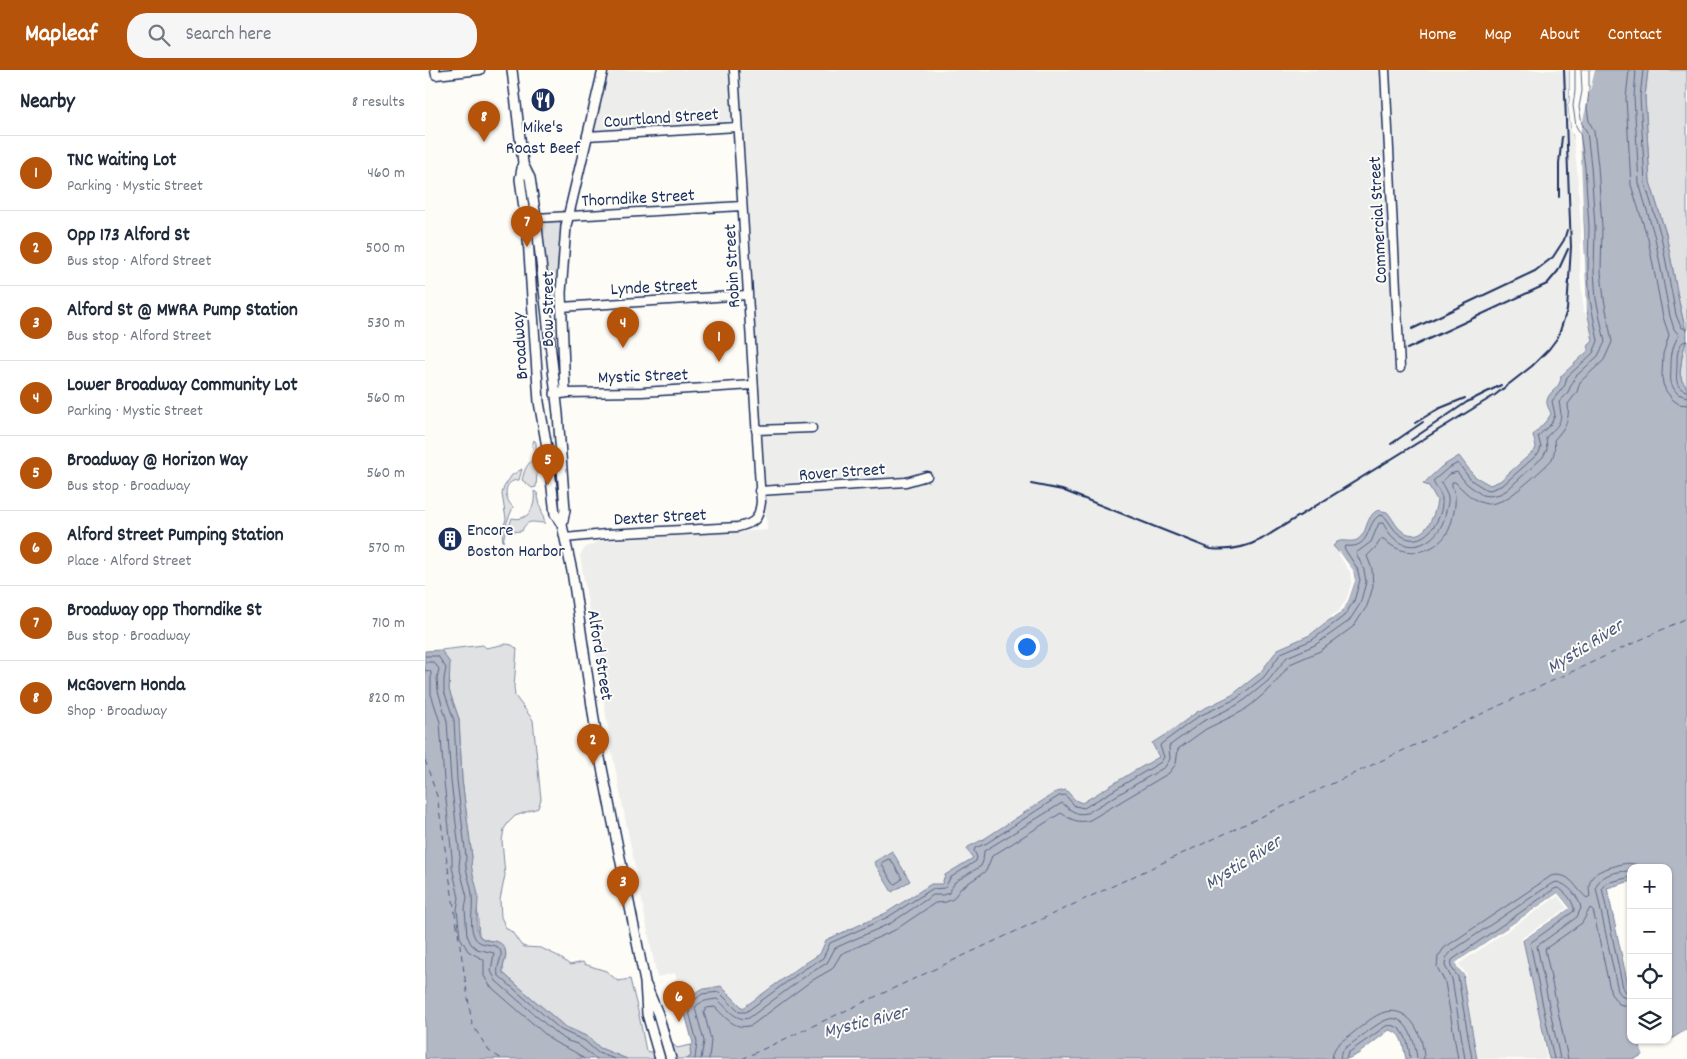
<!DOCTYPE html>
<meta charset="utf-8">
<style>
body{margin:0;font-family:Dekko,sans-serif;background:#f6f6f7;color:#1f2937}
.controls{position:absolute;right:15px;bottom:15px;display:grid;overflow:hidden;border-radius:10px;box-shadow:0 1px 4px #0004}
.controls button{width:45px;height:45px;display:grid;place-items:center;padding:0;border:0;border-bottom:1px solid #e0e1e3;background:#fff;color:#1f2937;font:25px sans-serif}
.you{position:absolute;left:601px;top:576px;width:18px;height:18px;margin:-12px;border:4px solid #fff;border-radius:50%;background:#1a73e8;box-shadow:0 0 0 8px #1a73e833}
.badge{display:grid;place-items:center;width:32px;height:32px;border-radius:50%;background:#b45309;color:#fff;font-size:16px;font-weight:700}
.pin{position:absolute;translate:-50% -41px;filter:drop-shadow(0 1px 2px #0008)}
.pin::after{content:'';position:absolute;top:26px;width:18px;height:15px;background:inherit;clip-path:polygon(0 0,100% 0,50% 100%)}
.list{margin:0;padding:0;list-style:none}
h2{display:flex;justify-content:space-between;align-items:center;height:65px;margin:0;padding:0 20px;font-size:21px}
h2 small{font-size:16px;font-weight:400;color:#747a83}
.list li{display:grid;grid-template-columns:32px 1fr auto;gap:15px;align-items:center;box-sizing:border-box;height:75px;padding:0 20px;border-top:1px solid #e0e1e3}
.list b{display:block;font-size:19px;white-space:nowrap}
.list p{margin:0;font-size:16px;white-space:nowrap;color:#747a83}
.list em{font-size:16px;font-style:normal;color:#747a83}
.icon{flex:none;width:28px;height:28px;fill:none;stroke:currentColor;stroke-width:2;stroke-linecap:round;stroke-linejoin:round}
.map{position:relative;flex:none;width:1262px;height:989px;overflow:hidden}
header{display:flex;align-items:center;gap:30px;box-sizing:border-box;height:70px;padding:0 25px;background:#b45309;color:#fff}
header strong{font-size:24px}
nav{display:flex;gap:28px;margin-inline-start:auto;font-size:18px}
.search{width:350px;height:45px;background:#f6f6f7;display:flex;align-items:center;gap:12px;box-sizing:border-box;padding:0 18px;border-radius:20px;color:#747a83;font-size:19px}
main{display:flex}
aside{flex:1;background:#fff}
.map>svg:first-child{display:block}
.built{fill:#edeeec}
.green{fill:#e0e1e3;stroke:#7e88a0}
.water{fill:#b3b8c5;stroke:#76819c}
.pier{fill:#fdfcf7}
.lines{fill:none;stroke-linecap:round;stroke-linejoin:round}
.shore{stroke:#586687;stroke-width:1}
.ferry{stroke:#49587d;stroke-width:1;stroke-dasharray:6 5;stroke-linecap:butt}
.minor-casing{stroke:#1b2f5e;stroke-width:11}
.major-casing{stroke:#1b2f5e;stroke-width:12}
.minor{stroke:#fdfcf7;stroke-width:8}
.major{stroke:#fdfcf7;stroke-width:9}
.rail{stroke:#1b2f5e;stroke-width:2}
.labels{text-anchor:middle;stroke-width:4;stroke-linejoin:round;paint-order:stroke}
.street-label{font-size:18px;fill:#1b2f5e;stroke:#fdfcf7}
.poi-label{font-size:18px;fill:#1b2f5e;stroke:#fdfcf7}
.water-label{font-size:19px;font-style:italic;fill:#49587d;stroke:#fdfcf7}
</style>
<header>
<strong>Mapleaf</strong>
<div class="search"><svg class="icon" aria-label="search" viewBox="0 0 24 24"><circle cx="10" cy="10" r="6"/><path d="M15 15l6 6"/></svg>Search here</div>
<nav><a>Home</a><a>Map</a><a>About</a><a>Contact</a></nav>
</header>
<main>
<aside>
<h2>Nearby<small>8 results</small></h2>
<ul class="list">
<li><span class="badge">1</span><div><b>TNC Waiting Lot</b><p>Parking · Mystic Street</p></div><em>460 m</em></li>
<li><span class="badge">2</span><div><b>Opp 173 Alford St</b><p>Bus stop · Alford Street</p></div><em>500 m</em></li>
<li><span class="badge">3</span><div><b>Alford St @ MWRA Pump Station</b><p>Bus stop · Alford Street</p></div><em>530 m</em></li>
<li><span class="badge">4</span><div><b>Lower Broadway Community Lot</b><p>Parking · Mystic Street</p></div><em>560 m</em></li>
<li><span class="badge">5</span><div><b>Broadway @ Horizon Way</b><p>Bus stop · Broadway</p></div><em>560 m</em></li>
<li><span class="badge">6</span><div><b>Alford Street Pumping Station</b><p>Place · Alford Street</p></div><em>570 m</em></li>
<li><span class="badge">7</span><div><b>Broadway opp Thorndike St</b><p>Bus stop · Broadway</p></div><em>710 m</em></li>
<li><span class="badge">8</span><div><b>McGovern Honda</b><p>Shop · Broadway</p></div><em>820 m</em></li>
</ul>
</aside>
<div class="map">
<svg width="1262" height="989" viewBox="0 0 1262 989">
<rect width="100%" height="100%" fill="#fdfcf7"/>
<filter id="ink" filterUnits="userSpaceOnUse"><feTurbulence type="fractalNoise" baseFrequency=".02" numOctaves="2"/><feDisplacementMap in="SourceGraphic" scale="10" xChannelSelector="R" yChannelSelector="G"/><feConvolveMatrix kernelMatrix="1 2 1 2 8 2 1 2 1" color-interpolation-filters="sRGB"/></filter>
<g filter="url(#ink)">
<path class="built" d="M183,0H1145V30L1143,35L1146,58L1150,64L1157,135L1160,231L1168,272L1207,403L841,596L835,603L807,625L772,642L746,661L727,672L735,687L706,703L657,733L650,730L641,720L631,722L559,769L543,777L542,778L548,788L517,814H506L467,840L442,852L376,896L318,938L257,933L250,903L232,907L187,682L155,485L161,477L175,471L342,460L318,50L168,60Z
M1133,823L1145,838L1099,871L1122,989H1053L1038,908L1031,893Z"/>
<path class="green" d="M1223,0H1262V318L1257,311L1255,304L1257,286L1261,271V262L1254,232L1241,164L1225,112L1220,27Z
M134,151L136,154L132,228L131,232L123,234L114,153Z
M109,370L111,372L112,403L111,417L107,418L97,410C98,407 99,401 101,398C105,390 113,388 107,376Z
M97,399L94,410C78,410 78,428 88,437L82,452L78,472L77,461L81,449L77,424L79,417L87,405Z
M109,421L112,423L120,453C109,453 102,448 97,461L85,462L83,459L87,448C104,452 111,436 109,421Z
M81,574L87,575L92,579L89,617L90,626L108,650L116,729L113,738L90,746L83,753L79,759L77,771L80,805L75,830L76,847L81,858L87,862L96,875L100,877L116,878L133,886L145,895L158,892L159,894L181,901L193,911L205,909L214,945L221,981L225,982L249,975L252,978L266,975V986L262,989H202L175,978L163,967L139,956L78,903C77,894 84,886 79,878C73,867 61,874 54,865L52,835L45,794L47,787L37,710L34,649L24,620V609L16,580L58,575L61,578Z"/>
<path class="water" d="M1145,0H1223L1220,27L1225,112L1241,164L1254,232L1261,262V271L1257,286L1255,304L1257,311L1262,318V959L1243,971V798H1206V811L1182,818L1206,929V970H1214L1217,985L1210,989H1124L1098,870L1145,838L1133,823L1033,891L1032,897L1040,906L1038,908L1052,989H981C978,977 978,962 964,960L933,984L922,989H262L266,986L265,979L268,973L257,933L259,927L269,924L274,920L296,916L318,938L376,896L395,884L401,870L461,843L506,814H517L520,805L548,788L542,780L543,777L559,769L631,722L641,720L650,730L657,733L706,703L734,687L727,673L746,661L772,642L807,625L835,603L853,579L885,565L900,553L916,543L924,529L929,514V504L921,490L908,476L912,472C918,469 925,473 932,470C944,463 939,447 953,440L962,442C967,447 971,457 977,461C999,475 1010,446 1012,430L1004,416L998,414L1016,397L1034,386L1049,406L1065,415L1075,411L1110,380L1111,377L1108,365L1122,350L1126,344C1125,340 1121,335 1122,331C1123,321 1136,319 1136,306L1164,280L1163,276L1168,271L1160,230L1159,157L1152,79L1146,58L1143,35L1145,30Z
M16,580L25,593L24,620L34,649L37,710L47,787C44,801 53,814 53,829C53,838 49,859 55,867C61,874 73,867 79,877C84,885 76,894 78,903L139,956L163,967L175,978L202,989H0V581Z
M467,781L485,811L467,822L449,792Z"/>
<path class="pier" d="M1145,0H1170L1155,63L1162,242L1159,243L1155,202L1156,157L1152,98L1148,65L1145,61L1146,58L1143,35L1145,30Z
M914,481L928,500L930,511L924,529L919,539L908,548L905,547L914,541L922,528L927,511L925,502L914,485Z
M1133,823L1145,838L1096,871L1097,868L1142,838L1133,826L1035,893L1034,895L1042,905L1040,906L1032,897L1031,893L1033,891Z"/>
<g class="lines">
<path class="shore" d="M1204,0L1201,28L1206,115L1223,169L1238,247L1244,265L1238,284L1237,305L1238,314L1241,321L1248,330L1254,334L1262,335
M1211,0L1209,27L1214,113L1230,168L1245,246L1249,259L1254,265C1248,275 1246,283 1246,295C1246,308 1243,313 1253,324L1262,327
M1218,0L1215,27L1220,113L1236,166L1251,245L1256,257L1262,260
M1262,271L1258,272C1252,278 1252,286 1252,295C1252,304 1248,319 1262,321
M0,586H13L21,598L19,609V621L29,650L32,710L41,787C39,800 46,812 47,825C49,839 43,855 50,868C56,878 73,871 76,882C77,889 71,896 73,905L136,960L160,971L173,983L190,989
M0,592H9L14,599L12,608L13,621L22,651L26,711L35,787L34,796L42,827L40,839L42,865L46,874L52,879L69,883L66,901L71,911L133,965L143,971L152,974L172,989
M0,600L6,602V624L15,652L19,711L27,787V797L34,828L32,839L35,867L43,881L59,890V906L65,916L128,971C139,978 150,980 159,989
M464,789L466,790L477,808L476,810L470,814L468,813L457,795V793Z
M1206,801C1193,801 1174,804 1171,818L1193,921L1198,927L1206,929
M1206,807L1181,813L1177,818L1198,918L1201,922L1206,923
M270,989L272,972L262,934L263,931L271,929L277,924L294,922L314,942H321L378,900L398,888L405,873L463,847L507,819L520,818L525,808L551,791L552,787L549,781L550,778L562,773L634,726L640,725L650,736L659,738L736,692L739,687L735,676L736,674L774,646L811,629L839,607L856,583L887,570L919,546L929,531L935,510L932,498L919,478L921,476C947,479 940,453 955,445L959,446C964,451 968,460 974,464C997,482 1019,450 1017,429C1016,422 1010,417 1008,411L1022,399L1033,393L1046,410L1060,419L1065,420L1078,415L1114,383L1116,377L1113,366L1126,354L1130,345L1127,331L1140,315L1142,307L1168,283L1173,271L1165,230L1163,202L1164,156L1160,97L1155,63L1151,56L1148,36L1150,21V0
M276,989L279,971L270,938C274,931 284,930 292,929C302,937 310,952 324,948L382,905L402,893L410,878L466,853L508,825H518L524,823L530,812L556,796L558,791L559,781L637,733C645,739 650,746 662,743L740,697L745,689L744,676L777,652L812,635L821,629L843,611L862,587L890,575L924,551L935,534L941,512L939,500L931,483L946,472L954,453H958C961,459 965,465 970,469C990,486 1015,468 1020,446C1021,439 1024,433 1023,427C1022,421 1018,417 1016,412L1025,404L1032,402L1042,414L1057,425L1064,426L1075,424L1082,420L1118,387L1122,379L1121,367C1136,353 1138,351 1134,332L1142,324L1150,307L1173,286L1180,272L1171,229L1169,202L1170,157L1166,96L1162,62L1157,54L1154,37L1157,21L1156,0
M284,989L286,970L279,942L281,938L290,937C301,948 310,961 327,955L386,911L407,899L416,884L470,860L510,833L521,832L528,829L536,818L561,801L567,786L636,743C645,749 653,754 665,750L744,703L751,694L753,679L781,659L816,642L826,635L848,616L865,594L895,581L929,556L942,536L948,517L947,499L942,486L951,477L956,469H959C979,491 1017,484 1026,454C1028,446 1031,436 1030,427C1030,422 1026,417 1027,412H1030C1039,421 1049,432 1062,434C1068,434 1075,432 1080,429C1088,426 1123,395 1127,389C1130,382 1130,377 1129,370C1140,358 1145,350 1143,334L1152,322L1155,312L1179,290L1187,272L1179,229L1176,202L1177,157L1173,96L1169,61L1164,51L1162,38L1164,21V0
M907,989C908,974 918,971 928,963C937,956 949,945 960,942C987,936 999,968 999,989
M915,989L916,983L920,978C933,970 945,958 959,951C981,939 991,974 992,989
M921,989L923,983L961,956C980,952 984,975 985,989
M1033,989L1020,912L1012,897L1013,887L1019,878L1126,806C1146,801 1150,819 1162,828L1165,826C1161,805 1172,801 1190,796C1200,793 1208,791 1217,798
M1040,989L1027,909L1020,896L1021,888L1027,881L1126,814L1132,812C1143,814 1154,827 1156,838L1152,847L1112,876L1135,989
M1047,989L1033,907L1026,897L1027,890L1129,819L1133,818C1140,821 1150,833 1149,841L1105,873L1129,989
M1143,989L1120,879L1157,853L1165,838L1168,840L1186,924L1194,934L1206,937"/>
<path class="ferry" d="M0,690L12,726L47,954L64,981L77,989
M317,989L1262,548"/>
<defs>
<path id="minor" d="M10,0L11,5L55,0
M960,0L975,298
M162,66L312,57
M111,148L317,136
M136,237L322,225
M140,323L217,322L328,315
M331,360L387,358
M334,421L481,412L502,406
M140,468L181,464L313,457C330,453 334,449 336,432L309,0"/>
<path id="major" d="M87,0L98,93L95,109L103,168L114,332L123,383L130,444L137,455L147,501L174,683L220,912L222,944L235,989
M98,94L105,108L111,148L133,344L140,440L137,455
M130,324L140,323L136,223L141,156L178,0
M221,915L233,944L246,989"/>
</defs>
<use href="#minor" class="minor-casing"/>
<use href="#major" class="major-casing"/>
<use href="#minor" class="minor"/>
<use href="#major" class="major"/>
<path class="rail" d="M1134,127V93L1137,67
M987,259L1110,201L1128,187L1139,170L1142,160
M982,279L1122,214L1133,201L1143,179
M990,353L1013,339L1040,328
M986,370L1042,332L1076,315
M966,374L998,352
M606,414L637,420L786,479C805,481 820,478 837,469L1070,325L1107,296L1124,279L1133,267L1142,240L1146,177L1139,0"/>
</g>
</g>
<defs>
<symbol id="restaurant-disc" viewBox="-11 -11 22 22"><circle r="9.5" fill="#1b2f5e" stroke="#fdfcf7"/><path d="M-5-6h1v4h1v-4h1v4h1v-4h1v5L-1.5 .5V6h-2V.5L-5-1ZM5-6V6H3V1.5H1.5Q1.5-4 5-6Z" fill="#fff"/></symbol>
<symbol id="building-disc" viewBox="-11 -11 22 22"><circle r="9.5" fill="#1b2f5e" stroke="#fdfcf7"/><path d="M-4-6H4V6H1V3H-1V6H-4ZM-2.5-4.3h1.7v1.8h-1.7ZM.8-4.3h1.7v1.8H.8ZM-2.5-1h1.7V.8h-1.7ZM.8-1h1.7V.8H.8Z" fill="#fff"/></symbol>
</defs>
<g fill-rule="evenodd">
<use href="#restaurant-disc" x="104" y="16" width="28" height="28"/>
<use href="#building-disc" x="11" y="455" width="28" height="28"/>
</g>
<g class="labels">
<g class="street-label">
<text transform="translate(236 47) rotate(-4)" y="6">Courtland Street</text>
<text transform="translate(213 127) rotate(-3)" y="6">Thorndike Street</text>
<text transform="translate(952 150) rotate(-93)" y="6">Commercial Street</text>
<text transform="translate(306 196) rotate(-93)" y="6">Robin Street</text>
<text transform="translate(229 216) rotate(-3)" y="6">Lynde Street</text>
<text transform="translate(122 239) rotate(-90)" y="6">Bow Street</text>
<text transform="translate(94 276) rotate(-94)" y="6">Broadway</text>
<text transform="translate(218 305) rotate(-2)" y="6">Mystic Street</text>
<text transform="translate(417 401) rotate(-4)" y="6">Rover Street</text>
<text transform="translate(235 446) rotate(-3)" y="6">Dexter Street</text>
<text transform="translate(176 585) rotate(81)" y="6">Alford Street</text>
</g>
<g class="poi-label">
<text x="118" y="62">Mike's<tspan x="118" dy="21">Roast Beef</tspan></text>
<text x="42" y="465" text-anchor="start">Encore<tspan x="42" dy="21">Boston Harbor</tspan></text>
</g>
<g class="water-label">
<text transform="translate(1159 575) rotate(-32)" y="7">Mystic River</text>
<text transform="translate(817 791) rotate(-32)" y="7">Mystic River</text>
<text transform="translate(440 950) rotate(-14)" y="7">Mystic River</text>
</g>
</g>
</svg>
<div class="controls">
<button>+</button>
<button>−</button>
<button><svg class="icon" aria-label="locate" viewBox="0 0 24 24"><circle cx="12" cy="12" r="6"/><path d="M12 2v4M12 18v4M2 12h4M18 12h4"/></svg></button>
<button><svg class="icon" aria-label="layers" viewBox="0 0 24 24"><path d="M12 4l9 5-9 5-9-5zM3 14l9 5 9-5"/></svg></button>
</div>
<div class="you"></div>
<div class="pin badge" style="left:294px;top:292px">1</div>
<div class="pin badge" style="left:168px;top:695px">2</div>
<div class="pin badge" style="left:198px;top:837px">3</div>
<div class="pin badge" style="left:198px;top:278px">4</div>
<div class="pin badge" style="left:123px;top:415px">5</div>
<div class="pin badge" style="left:254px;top:952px">6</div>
<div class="pin badge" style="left:102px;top:177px">7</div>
<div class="pin badge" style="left:59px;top:72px">8</div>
</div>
</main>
